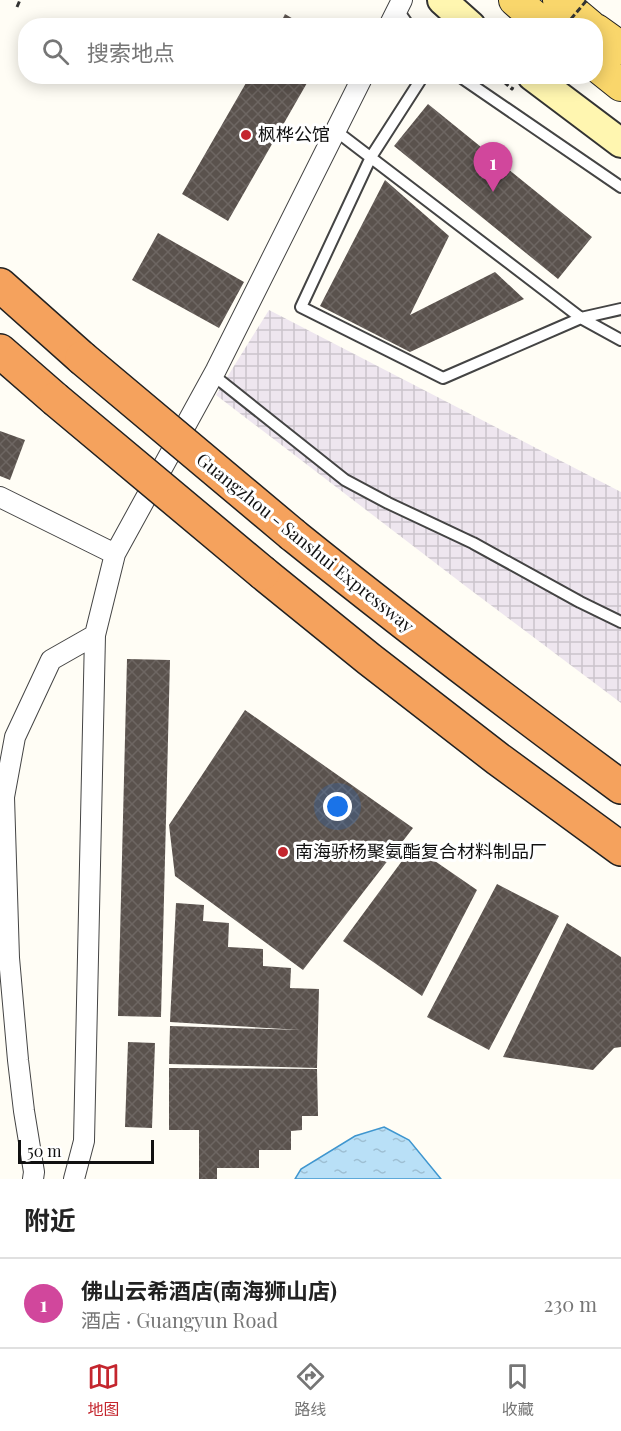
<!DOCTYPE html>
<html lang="zh">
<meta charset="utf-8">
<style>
body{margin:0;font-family:"Playfair Display","Noto Sans SC",serif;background:#f2f2f2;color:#222}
.scale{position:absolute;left:18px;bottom:15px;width:136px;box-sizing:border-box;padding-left:6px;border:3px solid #111;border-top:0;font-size:16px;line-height:21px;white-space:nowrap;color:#111;-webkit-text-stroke:4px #fff;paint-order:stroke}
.you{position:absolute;left:338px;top:807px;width:21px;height:21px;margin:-15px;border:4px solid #fff;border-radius:50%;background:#1a73e8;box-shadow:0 0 0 9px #1a73e833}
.badge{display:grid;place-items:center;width:39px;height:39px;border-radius:50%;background:#c4262e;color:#fff;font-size:20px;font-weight:700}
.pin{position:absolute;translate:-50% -50px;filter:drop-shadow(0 2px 3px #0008)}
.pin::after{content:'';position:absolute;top:32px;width:21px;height:18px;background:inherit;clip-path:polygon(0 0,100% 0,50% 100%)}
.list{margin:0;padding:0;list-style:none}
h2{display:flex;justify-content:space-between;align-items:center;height:78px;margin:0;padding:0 24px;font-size:26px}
h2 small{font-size:20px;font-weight:400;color:#767676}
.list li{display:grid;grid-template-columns:39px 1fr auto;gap:18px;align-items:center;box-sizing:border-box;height:90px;padding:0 24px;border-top:2px solid #e0e0e0}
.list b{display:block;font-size:22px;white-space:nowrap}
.list p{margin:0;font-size:20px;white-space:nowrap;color:#767676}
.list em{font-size:20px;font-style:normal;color:#767676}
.icon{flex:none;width:33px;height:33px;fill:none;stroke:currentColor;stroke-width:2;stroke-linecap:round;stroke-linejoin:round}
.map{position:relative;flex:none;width:621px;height:1179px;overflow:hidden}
.search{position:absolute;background:#fff;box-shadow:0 3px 15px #0003;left:18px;right:18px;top:18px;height:66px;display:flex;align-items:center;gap:15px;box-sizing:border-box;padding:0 21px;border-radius:24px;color:#767676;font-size:22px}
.sheet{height:168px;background:#fff}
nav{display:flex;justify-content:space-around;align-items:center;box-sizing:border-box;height:84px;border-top:2px solid #e0e0e0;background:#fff;font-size:16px;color:#767676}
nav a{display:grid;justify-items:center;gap:3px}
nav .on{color:#c4262e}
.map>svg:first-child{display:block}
.industrial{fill:url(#industrial-grid)}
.water{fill:url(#water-ripples);stroke:#3f96cf;stroke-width:1.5}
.building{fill:url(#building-cross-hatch)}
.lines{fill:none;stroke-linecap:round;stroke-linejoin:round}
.lane-casing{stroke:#444;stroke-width:14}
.street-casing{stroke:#444;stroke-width:22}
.secondary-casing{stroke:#333;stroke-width:32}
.primary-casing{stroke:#222;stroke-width:34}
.highway-casing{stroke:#222;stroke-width:36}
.path{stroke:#333;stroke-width:3;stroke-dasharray:6 3;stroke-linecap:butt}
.lane{stroke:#fff;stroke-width:10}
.street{stroke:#fff;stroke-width:20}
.secondary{stroke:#fff6b0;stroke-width:28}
.primary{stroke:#f9d66b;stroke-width:32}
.highway{stroke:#f5a25d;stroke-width:33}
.highway-bridge-casing{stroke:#222;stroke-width:36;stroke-linecap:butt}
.path-bridge{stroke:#333;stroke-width:3;stroke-dasharray:6 3;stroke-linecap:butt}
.highway-bridge{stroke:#f5a25d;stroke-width:33}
.poi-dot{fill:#c4262e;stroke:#fff;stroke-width:2}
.labels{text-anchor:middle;stroke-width:6;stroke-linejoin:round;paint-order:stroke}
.poi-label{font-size:18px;fill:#111;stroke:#fff;text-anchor:start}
.street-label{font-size:18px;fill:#111;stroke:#fff}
</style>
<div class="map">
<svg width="621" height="1179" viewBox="0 0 621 1179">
<defs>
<pattern id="industrial-grid" width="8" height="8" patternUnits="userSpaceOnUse" patternTransform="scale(1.5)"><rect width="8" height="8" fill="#eee6ef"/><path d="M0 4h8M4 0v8" fill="none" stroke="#cbc4cc"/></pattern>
<pattern id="water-ripples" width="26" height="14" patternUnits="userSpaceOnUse" patternTransform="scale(1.5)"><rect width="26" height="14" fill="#b9e0f7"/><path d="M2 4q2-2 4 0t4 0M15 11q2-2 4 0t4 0" fill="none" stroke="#9ebfd3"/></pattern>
<pattern id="building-cross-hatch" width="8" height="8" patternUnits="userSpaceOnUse" patternTransform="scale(1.5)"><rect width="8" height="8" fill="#5a524d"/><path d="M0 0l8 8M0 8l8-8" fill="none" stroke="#6d6662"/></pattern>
</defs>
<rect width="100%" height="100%" fill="#fffdf5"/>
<path class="industrial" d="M269,310L621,492V703L468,588L216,395Z"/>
<path class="water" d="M384,1127L409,1140L441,1179H295L301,1169L355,1136Z"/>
<path class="building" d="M285,14L305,26H279Z
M250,76H311L228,221L182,194Z
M428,104L592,237L558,279L394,146Z
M385,180L449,236L410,315L495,272L524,299L410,352L320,306Z
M158,233L244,282L219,328L132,280Z
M0,431L25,440L10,480L0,476Z
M127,659L170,660L161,1017L118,1016Z
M245,710L413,828L303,970L175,876L169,825Z
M413,846L477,890L422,996L343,941Z
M497,884L559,916L489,1050L427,1017Z
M176,903L204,905L203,921L229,923L228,947L263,949V966L291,968L290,988L319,989L317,1068L169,1064L170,1026L301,1030L170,1022Z
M567,923L621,957V1047L614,1048L593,1070L503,1057Z
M128,1042L155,1043L152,1128L125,1127Z
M169,1068L317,1069L318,1116H302V1130L291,1131V1150H259V1168H217V1179H199V1130H169Z"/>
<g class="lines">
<defs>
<path id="lane" d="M397,9L409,26
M423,76L371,157L301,307L443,378L581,318L621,340
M459,76L621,187
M336,131L581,318L621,309
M213,375L345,480L388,503L473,543L580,602L621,622"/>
<path id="street" d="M389,26L402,0
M0,497L115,554
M33,1179L34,1172L24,1111L18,1060L9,958L4,797L15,737L51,660L95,635
M74,1179L84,1141L95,635L115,554L216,370L363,76"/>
<path id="secondary" d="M442,0L471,26
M532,76L621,143"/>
<path id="primary" d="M515,0L545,26
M559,0L590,26
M596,30L621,48
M596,65L621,85"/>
<path id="highway" d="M0,285L82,358
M0,351L55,399
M293,535C401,622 510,705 621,787
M263,573L369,659L498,759L621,849"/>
</defs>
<use href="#lane" class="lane-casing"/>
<use href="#street" class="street-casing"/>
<use href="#secondary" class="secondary-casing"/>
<use href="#primary" class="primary-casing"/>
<use href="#highway" class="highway-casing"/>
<path class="path" d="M17,7L20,0
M497,76L512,89L513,87"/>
<use href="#lane" class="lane"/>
<use href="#street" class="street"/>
<use href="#secondary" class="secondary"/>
<use href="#primary" class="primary"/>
<use href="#highway" class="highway"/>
<defs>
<path id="highway-bridge" d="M82,358L293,535
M55,399L263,573"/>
</defs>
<use href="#highway-bridge" class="highway-bridge-casing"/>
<path class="path-bridge" d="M565,26L587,0"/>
<use href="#highway-bridge" class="highway-bridge"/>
</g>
<g class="poi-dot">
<circle cx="246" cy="135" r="6"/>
<circle cx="283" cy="852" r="6"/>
</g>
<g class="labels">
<g class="poi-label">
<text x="258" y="141">枫桦公馆</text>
<text x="295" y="858">南海骄杨聚氨酯复合材料制品厂</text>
</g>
<g class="street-label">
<text transform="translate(305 543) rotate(39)" y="6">Guangzhou - Sanshui Expressway</text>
</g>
</g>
</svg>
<div class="scale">50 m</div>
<div class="you"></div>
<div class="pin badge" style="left:493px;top:192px;background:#d1479c">1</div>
<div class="search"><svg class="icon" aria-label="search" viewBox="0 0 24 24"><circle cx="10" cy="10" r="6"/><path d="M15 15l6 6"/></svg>搜索地点</div>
</div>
<section class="sheet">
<h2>附近<small></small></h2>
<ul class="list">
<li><span class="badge" style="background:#d1479c">1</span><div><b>佛山云希酒店(南海狮山店)</b><p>酒店 · Guangyun Road</p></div><em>230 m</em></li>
</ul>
</section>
<nav>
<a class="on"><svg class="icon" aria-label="map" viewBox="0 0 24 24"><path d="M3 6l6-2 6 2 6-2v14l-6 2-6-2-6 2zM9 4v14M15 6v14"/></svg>地图</a>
<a><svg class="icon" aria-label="directions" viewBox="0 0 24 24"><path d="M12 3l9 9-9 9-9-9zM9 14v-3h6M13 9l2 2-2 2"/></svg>路线</a>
<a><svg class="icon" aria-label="saved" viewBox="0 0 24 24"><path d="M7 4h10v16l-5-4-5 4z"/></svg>收藏</a>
</nav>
